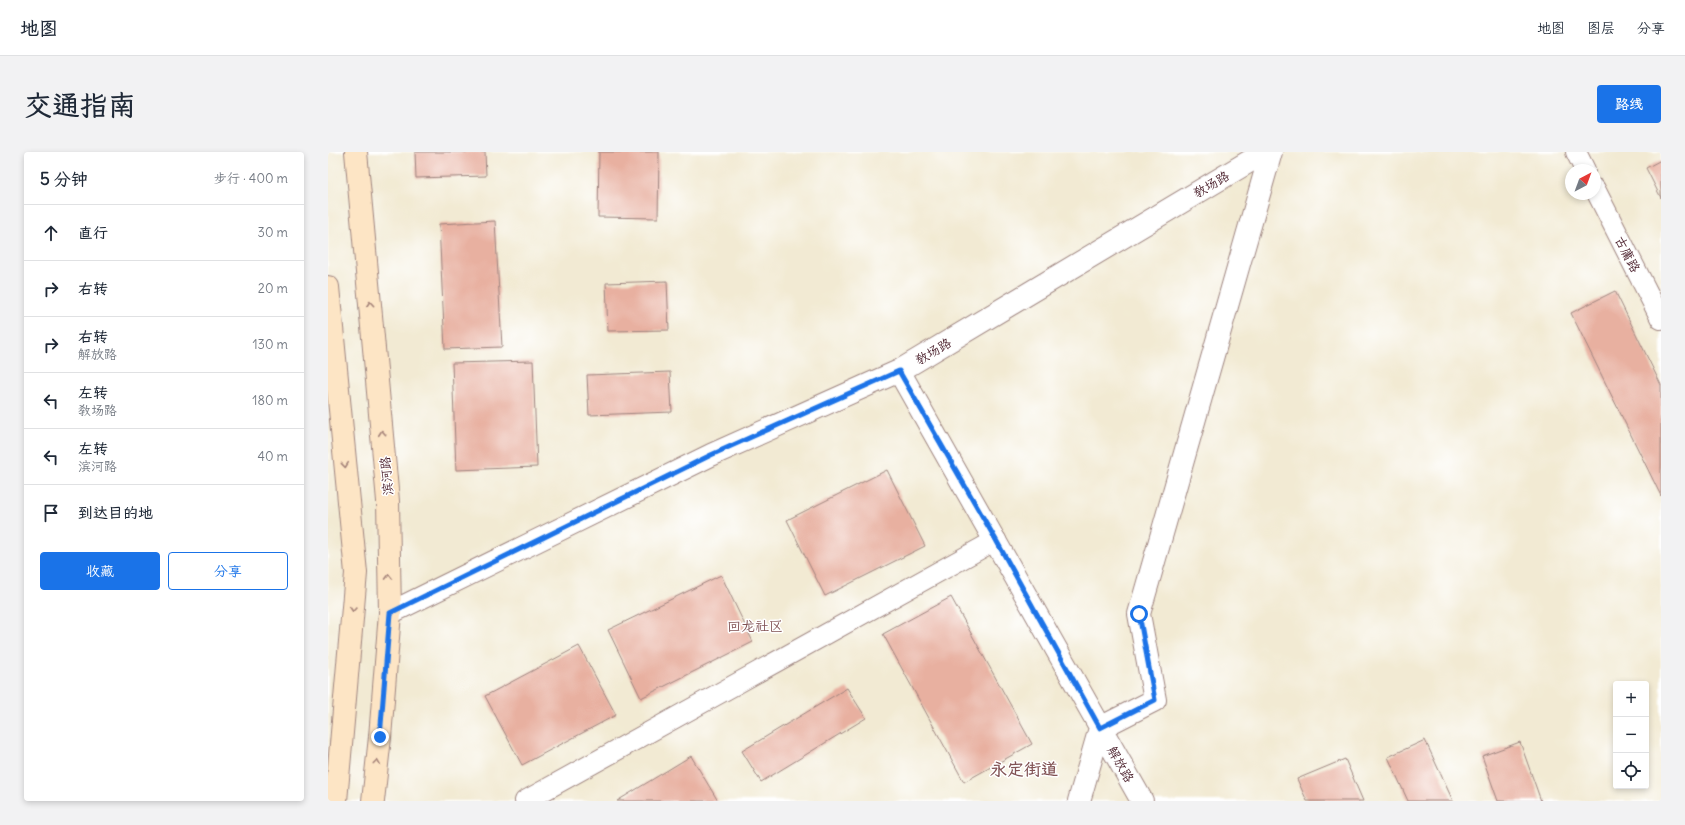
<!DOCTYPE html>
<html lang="zh">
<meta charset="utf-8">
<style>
body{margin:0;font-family:Delius,"LXGW WenKai TC",sans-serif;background:#f2f2f3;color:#1f2937}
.controls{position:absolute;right:12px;bottom:12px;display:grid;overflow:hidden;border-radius:4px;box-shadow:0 2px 6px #0003}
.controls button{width:36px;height:36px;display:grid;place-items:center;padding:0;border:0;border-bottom:1px solid #e0e1e3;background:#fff;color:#1f2937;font:20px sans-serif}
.compass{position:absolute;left:1237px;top:12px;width:36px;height:36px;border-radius:50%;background:#fff;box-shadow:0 2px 6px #0003;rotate:41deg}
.stop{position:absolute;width:12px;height:12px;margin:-9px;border:3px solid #1a73e8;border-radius:50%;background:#fff}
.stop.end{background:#1a73e8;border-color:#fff;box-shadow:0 1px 4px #0008}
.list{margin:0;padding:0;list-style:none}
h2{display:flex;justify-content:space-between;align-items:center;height:52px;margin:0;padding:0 16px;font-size:17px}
h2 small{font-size:13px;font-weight:400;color:#747a83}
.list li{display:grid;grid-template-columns:26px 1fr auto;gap:12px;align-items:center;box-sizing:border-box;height:56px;padding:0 16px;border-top:1px solid #e0e1e3}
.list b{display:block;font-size:15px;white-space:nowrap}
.list p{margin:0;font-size:13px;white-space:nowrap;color:#747a83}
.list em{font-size:13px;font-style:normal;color:#747a83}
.actions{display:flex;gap:8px;padding:12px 16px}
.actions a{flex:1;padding:9px 0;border:1px solid #1a73e8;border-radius:4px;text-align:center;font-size:14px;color:#1a73e8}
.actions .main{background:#1a73e8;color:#fff}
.icon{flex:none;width:22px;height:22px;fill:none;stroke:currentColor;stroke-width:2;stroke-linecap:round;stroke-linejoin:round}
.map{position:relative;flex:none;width:1333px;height:649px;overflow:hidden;border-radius:4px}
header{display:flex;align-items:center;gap:24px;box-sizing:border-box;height:56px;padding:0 20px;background:#fff;border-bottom:1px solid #e0e1e3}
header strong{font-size:19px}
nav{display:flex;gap:22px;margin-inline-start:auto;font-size:14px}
.intro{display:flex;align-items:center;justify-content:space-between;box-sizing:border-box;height:96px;padding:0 24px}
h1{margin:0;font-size:28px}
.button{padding:10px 18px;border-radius:4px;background:#1a73e8;color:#fff;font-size:14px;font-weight:700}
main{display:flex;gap:24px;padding:0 24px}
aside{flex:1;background:#fff;border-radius:4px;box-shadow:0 2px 6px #0003}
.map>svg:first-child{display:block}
.building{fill:#e8b0a0}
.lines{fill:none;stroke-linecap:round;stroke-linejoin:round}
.minor-casing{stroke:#9e847f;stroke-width:22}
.tertiary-casing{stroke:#9e847f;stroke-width:24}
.secondary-casing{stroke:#9e847f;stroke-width:24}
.minor{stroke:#fff;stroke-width:20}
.tertiary{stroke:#fff;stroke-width:22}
.secondary{stroke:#fde5c5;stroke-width:22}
.oneway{stroke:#a48278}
.route{stroke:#1a73e8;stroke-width:5}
.labels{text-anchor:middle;stroke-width:3;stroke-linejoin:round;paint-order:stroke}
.street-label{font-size:13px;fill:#4a1f2b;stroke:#fff}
.neighbourhood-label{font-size:14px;fill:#815254;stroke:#fff}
.district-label{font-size:17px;font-weight:bold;fill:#815254;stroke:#fff}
</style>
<header>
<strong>地图</strong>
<nav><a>地图</a><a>图层</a><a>分享</a></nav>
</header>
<div class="intro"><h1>交通指南</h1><a class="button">路线</a></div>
<main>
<aside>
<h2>5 分钟<small>步行 · 400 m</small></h2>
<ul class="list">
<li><svg class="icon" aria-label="ahead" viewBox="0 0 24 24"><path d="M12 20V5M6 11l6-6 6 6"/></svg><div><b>直行</b></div><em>30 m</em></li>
<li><svg class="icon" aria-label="right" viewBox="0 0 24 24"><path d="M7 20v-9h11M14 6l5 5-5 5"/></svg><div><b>右转</b></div><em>20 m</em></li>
<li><svg class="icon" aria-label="right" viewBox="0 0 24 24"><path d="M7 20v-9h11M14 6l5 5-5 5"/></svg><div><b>右转</b><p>解放路</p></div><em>130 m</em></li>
<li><svg class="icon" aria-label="left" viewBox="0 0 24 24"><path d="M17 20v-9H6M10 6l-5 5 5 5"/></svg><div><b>左转</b><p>教场路</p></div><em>180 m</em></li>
<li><svg class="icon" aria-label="left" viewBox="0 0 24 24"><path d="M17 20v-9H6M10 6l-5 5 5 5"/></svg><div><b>左转</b><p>滨河路</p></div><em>40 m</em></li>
<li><svg class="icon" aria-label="arrive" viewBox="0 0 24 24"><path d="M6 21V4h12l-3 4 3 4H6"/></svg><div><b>到达目的地</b></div></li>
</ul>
<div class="actions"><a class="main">收藏</a><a>分享</a></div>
</aside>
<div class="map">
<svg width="1333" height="649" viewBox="0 0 1333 649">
<rect width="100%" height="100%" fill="#fff"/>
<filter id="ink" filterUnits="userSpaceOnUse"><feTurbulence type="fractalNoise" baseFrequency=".025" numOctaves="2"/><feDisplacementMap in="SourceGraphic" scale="8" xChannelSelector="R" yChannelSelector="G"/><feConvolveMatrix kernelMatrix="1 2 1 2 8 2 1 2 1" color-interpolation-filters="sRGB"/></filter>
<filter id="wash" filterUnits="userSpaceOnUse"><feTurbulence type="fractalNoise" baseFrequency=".012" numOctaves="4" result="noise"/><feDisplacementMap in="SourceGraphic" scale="16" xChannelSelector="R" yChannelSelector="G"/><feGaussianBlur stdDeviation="0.9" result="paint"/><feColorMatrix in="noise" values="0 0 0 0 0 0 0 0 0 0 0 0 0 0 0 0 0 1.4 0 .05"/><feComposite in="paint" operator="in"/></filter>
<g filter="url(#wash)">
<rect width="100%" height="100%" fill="#f2ead3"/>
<g id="blocks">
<path class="building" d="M87,0H157L158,24L88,26Z
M271,0H331L330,66L270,65Z
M1333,8V46L1318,16Z
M167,69L174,195L117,197L111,72Z
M339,129L341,178L280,179L278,131Z
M1287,139L1333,233V344L1243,161Z
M205,209L209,315L128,318L124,211Z
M342,220L344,260L261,263L259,223Z
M559,318L597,394L497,444L459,368Z
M393,423L425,490L313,546L280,478Z
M623,445L704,592L636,630L555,482Z
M251,494L288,563L194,613L157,544Z
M519,536L538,566L433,630L414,599Z
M1097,588L1125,649H1080L1060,605Z
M1192,590L1213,649H1170L1154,604Z
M363,604L390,649H289Z
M1017,607L1035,649H979L969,627Z"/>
</g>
</g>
<g filter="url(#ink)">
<use href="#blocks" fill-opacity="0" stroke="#9e847f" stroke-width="1"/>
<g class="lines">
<defs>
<path id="minor" d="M1248,0L1257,18
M1267,37L1333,167
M197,649L668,388"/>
<path id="tertiary" d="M571,219L814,649
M62,461L383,303L571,219L937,0
M751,649L772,576L827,548L811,462L943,0"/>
<path id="secondary" d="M28,0L60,349L62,461L52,585L45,649
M0,135L28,421L8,649"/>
</defs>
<use href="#minor" class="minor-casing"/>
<use href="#tertiary" class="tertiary-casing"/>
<use href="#secondary" class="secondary-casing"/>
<use href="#minor" class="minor"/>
<use href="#tertiary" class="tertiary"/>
<use href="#secondary" class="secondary"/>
</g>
<defs><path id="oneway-chevron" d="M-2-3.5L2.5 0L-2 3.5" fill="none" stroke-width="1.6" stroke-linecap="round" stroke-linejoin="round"/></defs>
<g class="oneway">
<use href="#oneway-chevron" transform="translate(42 152) rotate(-95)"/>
<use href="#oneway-chevron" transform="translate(54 281) rotate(-95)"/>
<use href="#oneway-chevron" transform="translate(17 313) rotate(84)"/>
<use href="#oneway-chevron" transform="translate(61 425) rotate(-91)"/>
<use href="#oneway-chevron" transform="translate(25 457) rotate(95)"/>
<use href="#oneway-chevron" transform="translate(49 610) rotate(-83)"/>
</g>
</g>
<g class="lines" filter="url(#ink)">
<path class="route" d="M52,585L62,461L383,303L571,219L668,388L772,576L827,548L811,462"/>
</g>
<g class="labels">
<g class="street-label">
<text transform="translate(883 32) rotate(-31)" y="5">教场路</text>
<text transform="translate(1300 102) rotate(63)" y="5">古庸路</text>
<text transform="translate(605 199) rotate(-31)" y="5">教场路</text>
<text transform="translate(58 324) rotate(-95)" y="5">滨河路</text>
<text transform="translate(793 612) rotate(60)" y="5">解放路</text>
</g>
<g class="neighbourhood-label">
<text x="427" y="479">回龙社区</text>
</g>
<g class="district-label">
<text x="696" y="623">永定街道</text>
</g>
</g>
</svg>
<div class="controls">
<button>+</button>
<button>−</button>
<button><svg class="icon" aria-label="locate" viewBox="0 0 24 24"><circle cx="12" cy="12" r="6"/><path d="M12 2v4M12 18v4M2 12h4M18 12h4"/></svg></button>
</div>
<svg class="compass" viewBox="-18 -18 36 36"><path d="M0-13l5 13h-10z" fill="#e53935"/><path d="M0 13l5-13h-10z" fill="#747a83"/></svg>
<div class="stop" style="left:811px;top:462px"></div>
<div class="stop end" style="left:52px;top:585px"></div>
</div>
</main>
